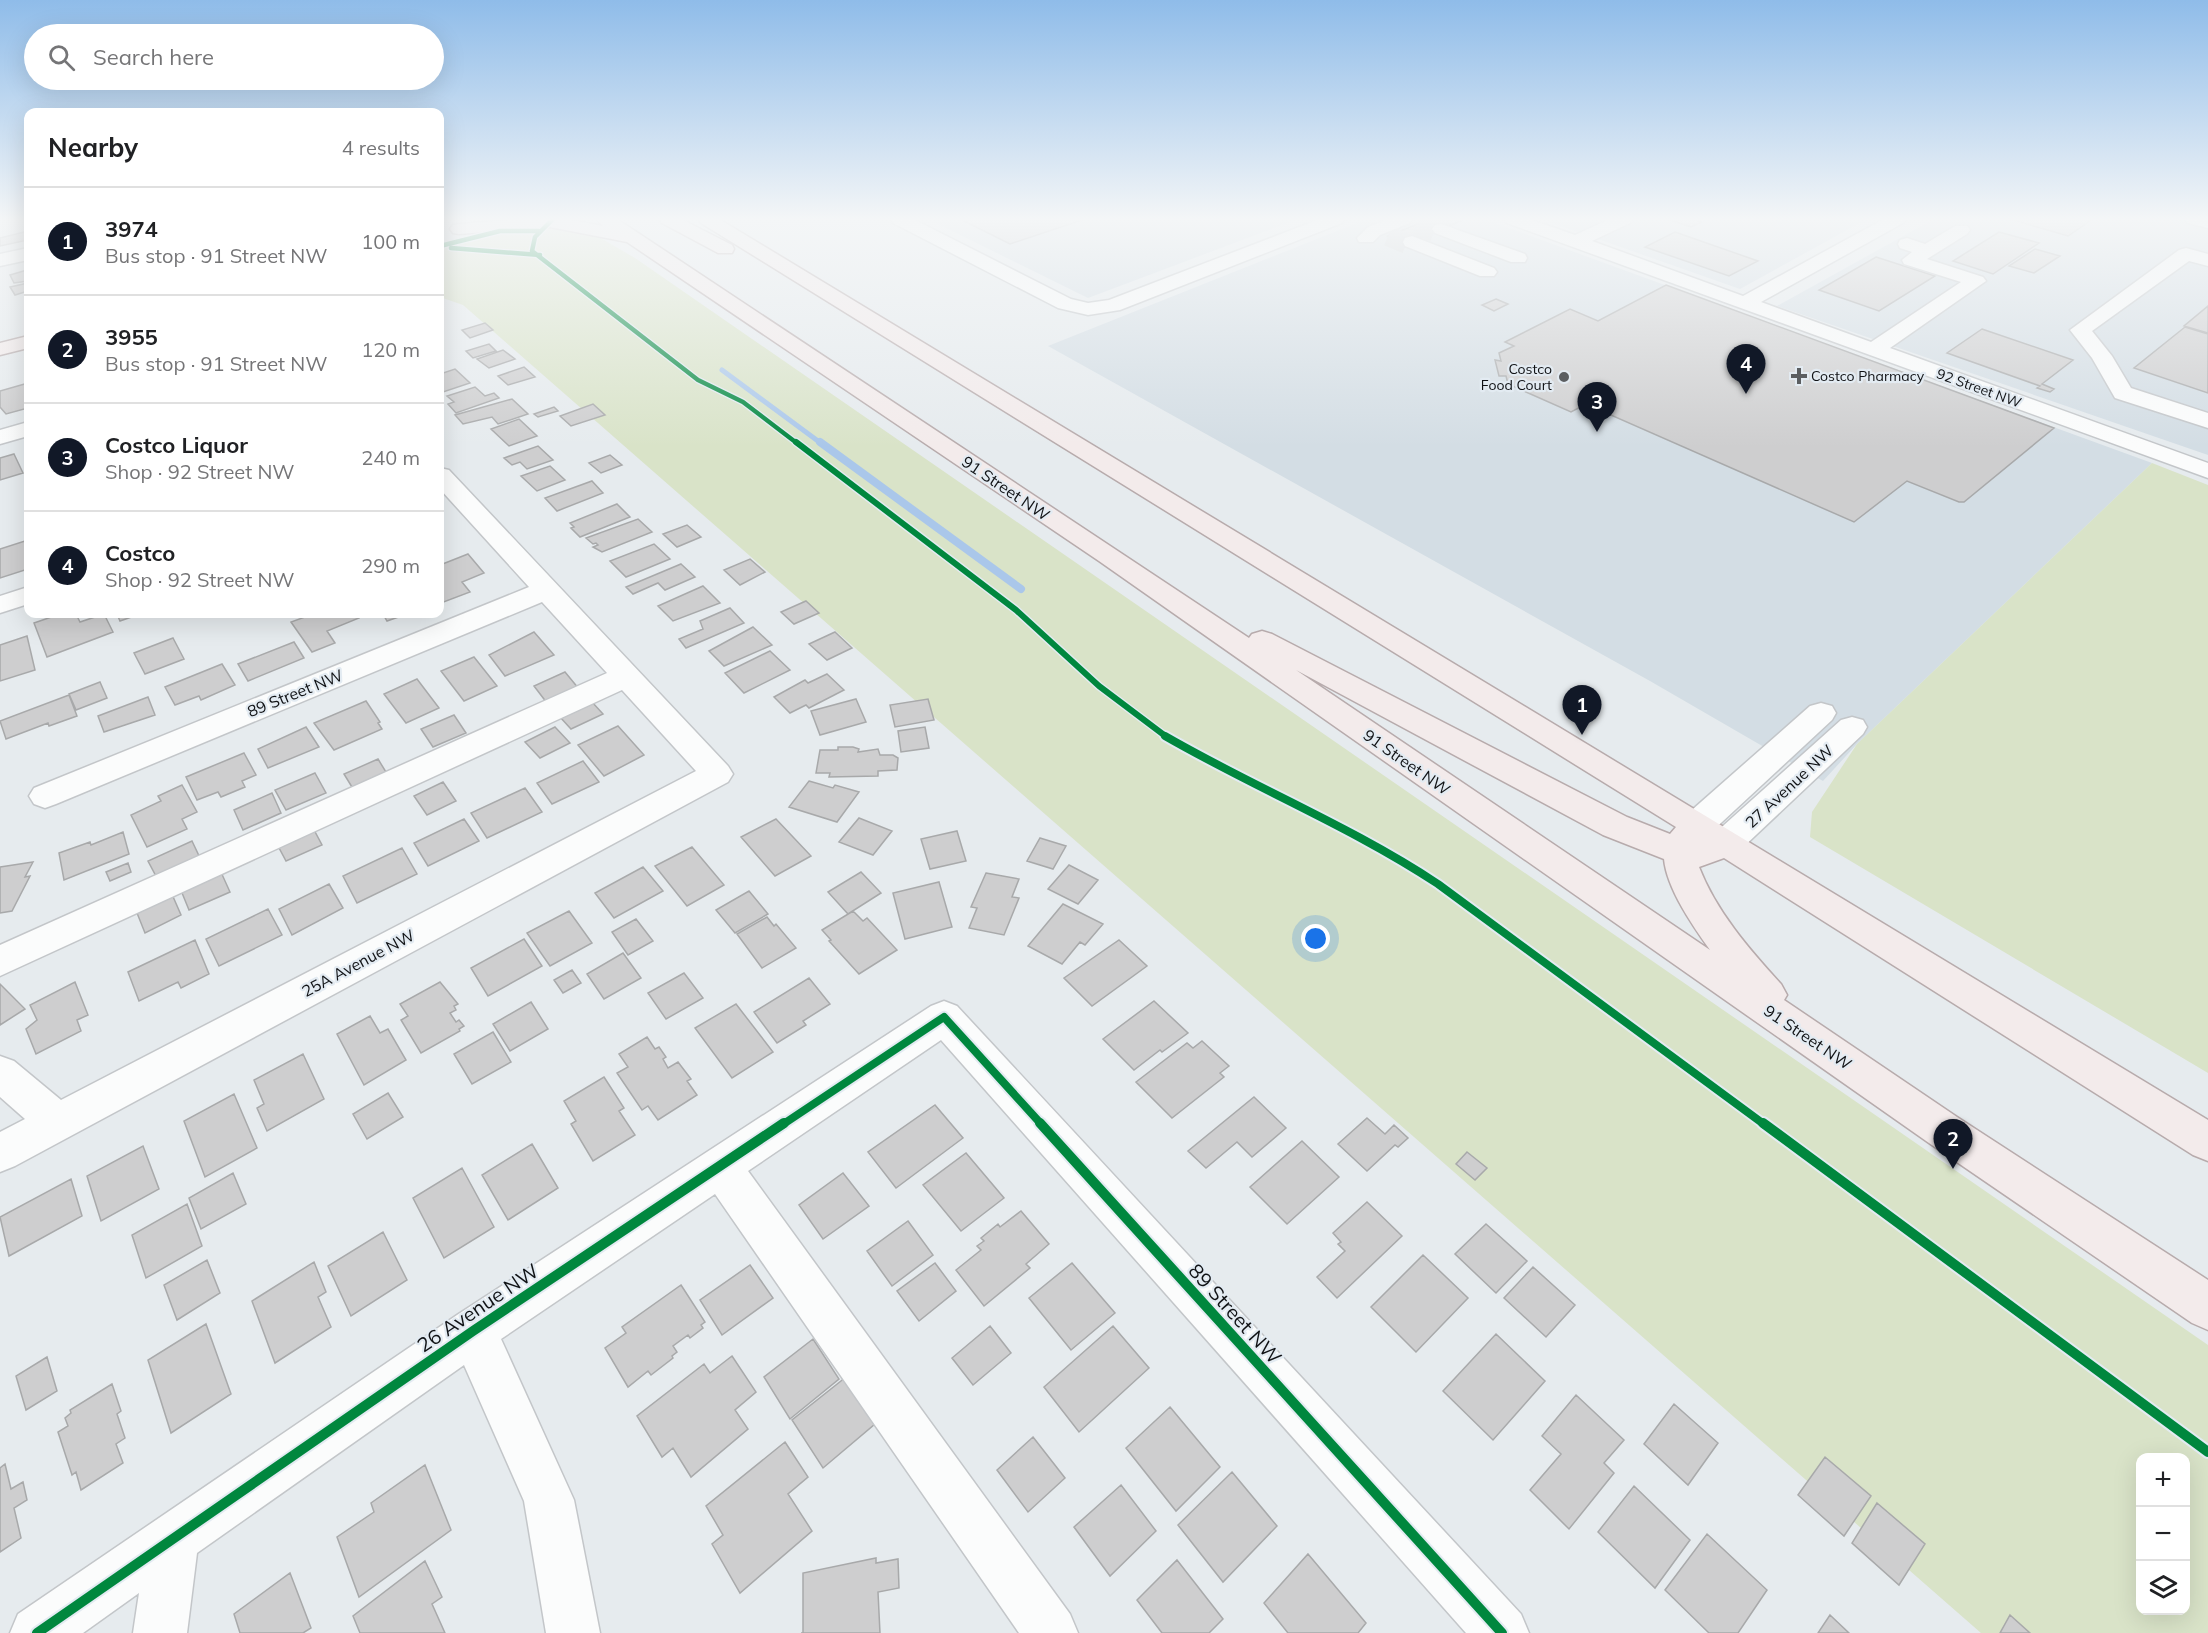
<!DOCTYPE html>
<meta charset="utf-8">
<style>
body{margin:0;font-family:Mulish,sans-serif;background:#f6f6f6;color:#202124}
.controls{position:absolute;right:18px;bottom:18px;display:grid;overflow:hidden;border-radius:12px;box-shadow:0 6px 24px #0002}
.controls button{width:54px;height:54px;display:grid;place-items:center;padding:0;border:0;border-bottom:2px solid #e0e0e0;background:#fff;color:#202124;font:30px sans-serif}
.you{position:absolute;left:1316px;top:939px;width:21px;height:21px;margin:-15px;border:4px solid #fff;border-radius:50%;background:#1a73e8;box-shadow:0 0 0 9px #1a73e833}
.badge{display:grid;place-items:center;width:39px;height:39px;border-radius:50%;background:#111827;color:#fff;font-size:20px;font-weight:700}
.pin{position:absolute;translate:-50% -50px;filter:drop-shadow(0 2px 3px #0008)}
.pin::after{content:'';position:absolute;top:32px;width:21px;height:18px;background:inherit;clip-path:polygon(0 0,100% 0,50% 100%)}
.list{margin:0;padding:0;list-style:none}
h2{display:flex;justify-content:space-between;align-items:center;height:78px;margin:0;padding:0 24px;font-size:26px}
h2 small{font-size:20px;font-weight:400;color:#757577}
.list li{display:grid;grid-template-columns:39px 1fr auto;gap:18px;align-items:center;box-sizing:border-box;height:108px;padding:0 24px;border-top:2px solid #e0e0e0}
.list b{display:block;font-size:22px;white-space:nowrap}
.list p{margin:0;font-size:20px;white-space:nowrap;color:#757577}
.list em{font-size:20px;font-style:normal;color:#757577}
.icon{flex:none;width:33px;height:33px;fill:none;stroke:currentColor;stroke-width:2;stroke-linecap:round;stroke-linejoin:round}
.map{position:relative;flex:none;width:2208px;height:1633px;overflow:hidden}
.search{position:absolute;background:#fff;box-shadow:0 6px 24px #0002;left:24px;top:24px;width:420px;height:66px;display:flex;align-items:center;gap:15px;box-sizing:border-box;padding:0 21px;border-radius:33px;color:#757577;font-size:22px}
.panel{position:absolute;background:#fff;box-shadow:0 6px 24px #0002;left:24px;top:108px;width:420px;height:510px;border-radius:12px}
.map>svg:first-child{display:block}
.built{fill:#d3dde4}
.green{fill:#d9e3c8;fill-rule:evenodd}
.lines{fill:none;stroke-linecap:round;stroke-linejoin:round}
.stream-far1{stroke:#aac7ea;stroke-width:5}
.stream{stroke:#aac7ea;stroke-width:8}
.building{fill:#cececf;stroke:#a8a9aa;stroke-width:1.5}
.minor-tunnel{stroke:#c6cacd;stroke-width:20;stroke-dasharray:20 10;stroke-linecap:butt}
.minor-casing{stroke:#c3c6c9;stroke-width:3}
.major-casing{stroke:#b7abac;stroke-width:3}
.minor{fill:#fbfcfc;fill-rule:evenodd}
.major{fill:#f3ebeb;fill-rule:evenodd}
.cycleway-far3-casing{stroke:#e3ebf2;stroke-width:7}
.cycleway-far2-casing{stroke:#e3ebf2;stroke-width:9}
.cycleway-far1-casing{stroke:#e3ebf2;stroke-width:12}
.cycleway-casing{stroke:#e3ebf2;stroke-width:14}
.cycleway-far3{stroke:#00873e;stroke-width:4.5}
.cycleway-far2{stroke:#00873e;stroke-width:6}
.cycleway-far1{stroke:#00873e;stroke-width:8}
.cycleway{stroke:#00873e;stroke-width:10}
.poi-dot{fill:#5b5e61;stroke:#e3ebf2;stroke-width:2}
.labels{text-anchor:middle;stroke-width:4.5;stroke-linejoin:round;paint-order:stroke}
.far-poi-label{font-size:14px;fill:#101215;stroke:#e3ebf2;text-anchor:end}
.far-street-label{font-size:14px;fill:#101215;stroke:#e3ebf2}
.street-label{font-size:16px;fill:#101215;stroke:#e3ebf2}
.near-street-label{font-size:20px;fill:#101215;stroke:#e3ebf2}
</style>
<div class="map">
<svg width="2208" height="1633" viewBox="0 0 2208 1633">
<rect width="100%" height="100%" fill="#e6ebee"/>
<path class="built" d="M928,219H1298L1088,298Z
M1367,219H1484L2152,463L1857,744L1823,781L1650,681L1048,346Z
M1541,219H1867L1740,289Z
M1934,219H2208V455L1777,306Z"/>
<path class="green" d="M558,226L597,236L635,258L2208,1345V1633H1981L463,305L440,297V242L502,229ZM2140,1458H2186V1610H2140Z
M2152,463L2208,485V1073L1810,837L1812,812L1857,744Z"/>
<g class="lines">
<path class="stream-far1" d="M722,370L822,444"/>
<path class="stream" d="M820,442L1021,589"/>
</g>
<path class="building" d="M960,219H1085L1010,244Z
M1430,219L1463,220L1407,244L1388,236Z
M1667,219H1692L1702,222L1691,227Z
M2010,219H2093L2068,236Z
M28,231V240L0,246V238Z
M1675,232L1758,261L1729,276L1645,247Z
M1999,232L2039,243L1993,274L1953,261Z
M2035,249L2060,256L2034,273L2009,266Z
M1876,257L1935,276L1879,311L1819,290Z
M26,268H28V281L14,283L10,275L27,270Z
M28,283V291L15,295L10,287Z
M1666,285L2054,428L1964,502H1959L1907,481L1854,522L1586,404L1571,412L1508,384L1506,376H1499L1495,360L1501,361L1499,353L1514,346L1505,342L1570,309L1598,321Z
M1496,299L1508,304L1494,311L1482,305Z
M2208,306V333L2184,326Z
M485,323L493,330L470,338L462,330Z
M2185,327L2208,334V393L2134,368Z
M1982,329L2073,360L2042,384L2054,389L2050,392L2037,388L2040,386L1947,353Z
M489,344L496,351L473,358L466,351Z
M503,350L515,359L489,368L477,359Z
M524,367L535,377L508,385L498,376Z
M455,369L470,383L440,393V374Z
M28,383V408L6,414L0,407V391Z
M475,387L485,396L494,393L499,398L456,413L448,404L454,402L447,396Z
M512,399L528,414L498,424L492,417L463,424L455,415Z
M593,404L605,415L571,426L560,416Z
M554,407L558,411L538,417L534,414Z
M519,419L537,436L509,446L491,429Z
M538,446L553,460L527,469L520,462L512,465L504,458Z
M14,454L23,473L0,480V458Z
M610,455L622,465L601,473L589,463Z
M550,466L565,480L537,491L521,476Z
M592,481L603,493L557,511L545,498Z
M617,504L630,517L580,537L571,528L574,527L570,523Z
M638,519L652,532L602,552L593,547L598,545L596,543L593,544L586,538Z
M687,525L701,537L677,547L663,534Z
M28,540V569L0,578V549Z
M654,544L670,559L626,577L610,561Z
M468,554L484,573L462,582L470,592L441,603L440,565Z
M750,559L765,572L740,585L724,570Z
M681,564L695,577L665,590L658,583L633,594L626,587Z
M703,586L720,603L673,621L658,606Z
M806,601L819,613L794,624L781,612Z
M730,608L744,623L686,648L679,639L703,629L700,621Z
M60,614H76L80,622L104,614L113,632L47,657L34,623Z
M117,614H140L120,621Z
M313,614H356L359,618L327,631L335,643L312,652L291,622Z
M383,614H407L387,621Z
M753,627L772,645L724,666L709,651Z
M534,632L554,655L505,676L489,655Z
M835,632L852,648L827,660L809,644Z
M27,636L35,670L0,681V645Z
M173,638L184,659L145,674L134,653Z
M294,642L304,658L248,681L238,664Z
M770,651L790,670L744,693L725,673Z
M474,657L497,686L464,701L441,671Z
M222,664L235,685L201,700L199,696L175,705L165,687Z
M565,672L579,689L547,703L534,686Z
M827,674L844,690L809,708L806,705L790,713L774,697L805,680L808,683Z
M417,679L439,708L406,723L384,694Z
M100,682L107,698L76,710L69,694Z
M69,695L77,716L49,726L48,723L6,739L0,721Z
M148,697L155,715L104,732L98,716Z
M856,699L866,722L820,735L811,711Z
M928,699L934,720L895,727L890,705Z
M366,701L380,722L378,723L382,729L334,750L314,723Z
M592,702L603,714L571,729L560,717Z
M454,715L466,733L433,747L421,729Z
M618,726L644,755L604,776L578,745Z
M306,727L319,747L268,768L258,749Z
M555,727L570,743L540,758L525,742Z
M925,727L929,748L901,752L898,731Z
M838,747H853L859,749L858,752L878,749L880,755H893L898,758L897,770L878,771V776L829,777L830,773H816L820,750H838Z
M244,753L256,775L242,781L245,787L221,797L218,792L197,800L186,777Z
M378,759L389,777L355,792L344,774Z
M583,761L599,782L552,804L537,783Z
M315,773L326,793L286,810L275,790Z
M809,781L833,788L835,785L859,792L837,822L789,807Z
M443,782L456,801L427,815L414,796Z
M182,785L197,812L182,819L187,829L147,847L131,815L161,801L158,796Z
M525,788L542,812L487,838L471,813Z
M272,793L281,813L243,830L234,810Z
M859,818L892,831L873,855L839,842Z
M464,819L479,841L428,866L414,843Z
M776,819L811,856L775,876L741,837Z
M313,828L322,845L286,861L277,844Z
M957,831L966,861L930,869L921,839Z
M123,832L129,854L64,880L59,853L90,842L91,845Z
M1040,838L1066,846L1053,869L1027,861Z
M192,841L200,858L157,878L148,861Z
M692,847L724,885L687,906L655,866Z
M402,848L417,874L357,903L343,876Z
M33,862L25,877L30,876L12,911L0,913V867Z
M128,863L131,872L110,881L106,872Z
M1069,865L1098,880L1078,904L1048,889Z
M643,867L663,891L614,918L595,893Z
M220,870L230,892L189,910L180,888Z
M861,872L881,893L848,914L828,892Z
M986,873L1019,879L1012,897L1019,898L1004,935L969,928L977,908L971,907Z
M939,882L952,927L905,939L893,893Z
M329,884L343,908L292,935L279,909Z
M749,891L768,914L735,933L716,910Z
M171,892L181,915L145,933L135,908Z
M1063,904L1103,924L1085,945L1080,942L1062,964L1028,946Z
M268,909L282,935L219,966L206,939Z
M569,911L592,943L550,966L527,933Z
M853,911L863,921L867,918L897,950L859,974L829,941L831,940L822,930Z
M767,917L774,926L776,924L796,948L762,968L737,934Z
M636,919L653,941L628,955L612,932Z
M524,939L542,966L488,996L471,968Z
M195,940L209,974L181,988L178,982L139,1001L128,972Z
M1119,940L1147,966L1092,1006L1064,978Z
M623,953L641,978L604,999L587,974Z
M572,970L581,983L563,993L554,980Z
M684,973L703,998L666,1019L648,993Z
M809,978L830,1004L803,1021L806,1025L777,1043L754,1012Z
M75,982L88,1015L77,1020L81,1031L36,1054L26,1029L37,1020L30,1005Z
M440,982L458,1004L454,1006L456,1010L450,1013L456,1022L459,1020L464,1026L459,1029L460,1031L421,1053L401,1020L408,1016L400,1004Z
M0,984L25,1009L0,1025Z
M1154,1001L1188,1033L1162,1052L1160,1050L1134,1070L1103,1039Z
M531,1002L548,1029L510,1051L493,1024Z
M736,1004L773,1052L732,1078L695,1028Z
M370,1016L380,1033L388,1029L406,1060L364,1085L337,1034Z
M493,1032L511,1062L472,1084L454,1054Z
M647,1037L655,1049L659,1047L666,1057L663,1059L668,1068L678,1062L691,1079L687,1081L697,1095L658,1120L648,1106L642,1110L617,1073L628,1067L619,1054Z
M1202,1041L1229,1066L1220,1073L1224,1077L1172,1118L1136,1082L1187,1043L1193,1048Z
M303,1054L324,1099L267,1131L257,1108L264,1104L254,1080Z
M604,1077L624,1108L619,1111L635,1135L593,1161L571,1124L576,1121L564,1101Z
M388,1093L403,1117L367,1139L353,1114Z
M234,1094L257,1148L205,1177L184,1121Z
M1254,1097L1286,1128L1252,1157L1237,1142L1206,1168L1188,1151Z
M935,1105L963,1138L896,1188L868,1152Z
M1367,1118L1385,1134L1394,1125L1408,1138L1398,1147L1395,1145L1367,1171L1338,1144Z
M1302,1141L1339,1177L1287,1224L1250,1187Z
M532,1144L558,1188L508,1220L482,1175Z
M143,1146L159,1189L101,1221L87,1176Z
M1467,1152L1487,1168L1475,1180L1456,1164Z
M966,1153L1004,1198L961,1231L923,1185Z
M462,1168L494,1227L444,1258L413,1198Z
M233,1173L246,1204L201,1229L189,1198Z
M843,1173L869,1206L823,1239L799,1205Z
M71,1179L82,1216L9,1256L0,1217Z
M1367,1202L1402,1236L1337,1298L1317,1277L1345,1251L1338,1244L1341,1242L1333,1233Z
M187,1204L202,1246L146,1278L132,1235Z
M1021,1211L1049,1244L1026,1264L1030,1268L984,1306L956,1270L981,1250L977,1246L984,1241L981,1238L998,1224L1000,1227Z
M908,1221L933,1255L892,1286L867,1251Z
M1486,1224L1527,1261L1496,1293L1455,1254Z
M383,1232L407,1280L351,1316L328,1266Z
M1423,1255L1468,1298L1416,1352L1371,1307Z
M207,1260L220,1293L177,1320L164,1285Z
M314,1262L326,1292L318,1297L331,1327L275,1363L252,1301Z
M935,1263L956,1291L919,1321L897,1291Z
M1072,1263L1115,1313L1071,1350L1029,1298Z
M750,1265L773,1298L722,1335L700,1300Z
M1533,1267L1575,1305L1546,1337L1504,1298Z
M681,1285L705,1322L701,1325L703,1328L690,1338L688,1335L673,1346L677,1352L672,1356L673,1358L651,1375L648,1371L628,1387L605,1348L626,1333L622,1327Z
M206,1324L231,1394L171,1433L148,1360Z
M990,1326L1011,1353L973,1385L952,1358Z
M1113,1326L1149,1368L1079,1432L1044,1387Z
M1496,1334L1545,1381L1493,1440L1443,1391Z
M813,1339L839,1379L790,1419L764,1377Z
M732,1356L756,1392L735,1410L748,1429L691,1477L673,1448L662,1457L637,1416L704,1364L710,1373Z
M47,1357L57,1391L26,1410L16,1376Z
M851,1373L882,1418L823,1468L792,1420Z
M112,1384L121,1411L117,1414L125,1438L116,1444L123,1463L81,1490L76,1472L72,1475L58,1432L68,1426L65,1418L71,1413L70,1410Z
M1576,1395L1624,1440L1604,1463L1614,1473L1569,1529L1530,1490L1561,1454L1542,1436Z
M1674,1404L1718,1443L1688,1485L1644,1444Z
M1170,1407L1220,1467L1176,1511L1126,1448Z
M1033,1437L1065,1478L1028,1512L997,1470Z
M785,1442L808,1477L788,1494L812,1531L740,1593L712,1544L723,1535L706,1506Z
M1825,1457L1871,1496L1844,1536L1798,1495Z
M5,1464L11,1489L23,1482L27,1500L14,1508L21,1538L0,1552V1468Z
M425,1465L451,1530L359,1597L337,1537L374,1512L371,1503Z
M1232,1472L1277,1526L1223,1582L1178,1525Z
M1121,1485L1156,1531L1110,1576L1074,1527Z
M1634,1486L1690,1540L1655,1588L1598,1532Z
M1877,1503L1925,1544L1899,1585L1852,1543Z
M1707,1534L1767,1590L1738,1633H1709L1665,1590Z
M1308,1554L1366,1623L1358,1633H1288L1264,1603Z
M876,1558V1563L898,1559L899,1588L878,1592L880,1633H801H803V1573Z
M1177,1560L1223,1619L1209,1633H1162L1137,1600Z
M425,1561L442,1597L432,1604L445,1633H360L353,1616Z
M290,1573L311,1628L303,1633H240L234,1614Z
M1830,1615L1849,1633H1818Z
M2010,1615L2030,1633H2000Z"/>
<g class="lines">
<path class="minor-tunnel" d="M1416,225L1434,232
M1388,236L1407,244"/>
<defs>
<path id="minor" d="M890,219H913L1071,299L1088,303L1109,300L1320,219H1345L1342,223L1120,310L1088,315L1058,308L893,223Z
M1389,219H1413L1410,223L1380,235L1373,242H1359L1357,238L1368,227Z
M1504,219H1529L1575,235L1610,219H1633L1630,223L1592,241L1743,296L1884,219H1906L1903,223L1761,302L1871,342L1961,282L1904,264L1902,260L1912,252L1900,248L1898,244L1900,240L1907,238L1925,244L1955,226H1967L1970,230L1967,234L1927,259L1983,277L1986,281L1890,348L2208,463V478L1507,223Z
M2185,219H2208V228L2188,223Z
M1441,224L1525,254L1527,258L1525,262H1511L1435,233L1432,229L1435,225Z
M1412,236L1494,268L1497,272L1494,276H1480L1405,246L1403,242L1405,238Z
M28,248V260L0,266V254Z
M2186,248L2208,254V266L2189,261L2092,331L2112,356L2131,388L2208,413V428L2115,398L2092,358L2070,330L2179,250Z
M28,422V436L0,444V430Z
M440,468L449,470L728,766L733,774L728,782L15,1166L0,1172V1132L25,1119L0,1097V1056L14,1061L61,1100L696,771L622,690L0,976V945L607,673L542,602L56,804L45,808L34,804L29,796L34,788L529,587L440,489Z
M28,587V604L0,613V596Z
M1821,703L1832,706L1836,713L1832,720L1708,835L1696,838L1684,835L1679,826L1684,817L1810,706Z
M1852,717L1863,720L1867,727L1863,734L1738,852L1726,856L1714,852L1709,843L1714,834L1841,720Z
M944,1001L957,1006L1521,1614L1529,1633H1466L941,1040L748,1171L1070,1614L1078,1633H1019L715,1194L501,1339L574,1500L600,1633H546L524,1501L464,1365L197,1553L187,1633H133L139,1593L83,1633H10L18,1614L457,1315L931,1006Z"/>
<path id="major" d="M521,219H566L603,226L596,219H617L1249,638L1252,634L1262,631L1272,634L1627,817L1670,834L1676,827L701,223L698,219H719L2208,1120V1161L2193,1155L1724,858L1699,867C1716,911 1749,949 1781,984L1787,995L1784,1000L1957,1117L2208,1280V1330L2192,1323L1929,1143L1099,561L627,242L550,227L459,234L453,233L450,229L453,225L459,224ZM1296,670L1603,835L1664,859C1667,889 1693,926 1710,950Z
M659,219H681L732,245L734,249L732,253H718L662,223Z
M28,336V348L0,355V343Z"/>
</defs>
<use href="#minor" class="minor-casing"/>
<use href="#major" class="major-casing"/>
<use href="#minor" class="minor"/>
<use href="#major" class="major"/>
<defs>
<path id="cycleway-far3" d="M553,219L535,237L532,251L698,380L743,402L798,444
M440,246L500,231H539
M451,248L540,255"/>
<path id="cycleway-far2" d="M796,442L1016,610L1099,686L1168,738"/>
<path id="cycleway-far1" d="M1165,736C1255,788 1352,827 1438,884L1765,1125
M782,1125L944,1017L1042,1125"/>
<path id="cycleway" d="M1040,1123L1502,1633
M1763,1123L2208,1452
M37,1633L473,1331L784,1123"/>
</defs>
<use href="#cycleway-far3" class="cycleway-far3-casing"/>
<use href="#cycleway-far2" class="cycleway-far2-casing"/>
<use href="#cycleway-far1" class="cycleway-far1-casing"/>
<use href="#cycleway" class="cycleway-casing"/>
<use href="#cycleway-far3" class="cycleway-far3"/>
<use href="#cycleway-far2" class="cycleway-far2"/>
<use href="#cycleway-far1" class="cycleway-far1"/>
<use href="#cycleway" class="cycleway"/>
</g>
<linearGradient id="sky" x2="0" y2="1"><stop stop-color="#8fbce9"/><stop offset="0.49" stop-color="#f4f6f7"/><stop offset="1" stop-color="#f4f6f7" stop-opacity="0"/></linearGradient>
<rect width="2208" height="447" fill="url(#sky)"/>
<g class="poi-dot">
<path d="M1796 367h6v6h6v6h-6v6h-6v-6h-6v-6h6z"/>
<circle cx="1564" cy="377" r="6"/>
</g>
<g class="labels">
<g class="far-poi-label">
<text x="1552" y="374">Costco<tspan x="1552" dy="16">Food Court</tspan></text>
<text x="1811" y="381" text-anchor="start">Costco Pharmacy</text>
</g>
<g class="far-street-label">
<text transform="translate(1979 388) rotate(20)" y="5">92 Street NW</text>
</g>
<g class="street-label">
<text transform="translate(1006 488) rotate(34)" y="6">91 Street NW</text>
<text transform="translate(295 693) rotate(-22)" y="6">89 Street NW</text>
<text transform="translate(1407 762) rotate(35)" y="6">91 Street NW</text>
<text transform="translate(1789 786) rotate(-43)" y="6">27 Avenue NW</text>
<text transform="translate(358 963) rotate(-28)" y="6">25A Avenue NW</text>
<text transform="translate(1808 1037) rotate(34)" y="6">91 Street NW</text>
</g>
<g class="near-street-label">
<text transform="translate(478 1308) rotate(-34)" y="7">26 Avenue NW</text>
<text transform="translate(1235 1314) rotate(48)" y="7">89 Street NW</text>
</g>
</g>
</svg>
<div class="controls">
<button>+</button>
<button>−</button>
<button><svg class="icon" aria-label="layers" viewBox="0 0 24 24"><path d="M12 4l9 5-9 5-9-5zM3 14l9 5 9-5"/></svg></button>
</div>
<div class="you"></div>
<div class="pin badge" style="left:1582px;top:735px">1</div>
<div class="pin badge" style="left:1953px;top:1169px">2</div>
<div class="pin badge" style="left:1597px;top:432px">3</div>
<div class="pin badge" style="left:1746px;top:394px">4</div>
<div class="search"><svg class="icon" aria-label="search" viewBox="0 0 24 24"><circle cx="10" cy="10" r="6"/><path d="M15 15l6 6"/></svg>Search here</div>
<section class="panel">
<h2>Nearby<small>4 results</small></h2>
<ul class="list">
<li><span class="badge">1</span><div><b>3974</b><p>Bus stop · 91 Street NW</p></div><em>100 m</em></li>
<li><span class="badge">2</span><div><b>3955</b><p>Bus stop · 91 Street NW</p></div><em>120 m</em></li>
<li><span class="badge">3</span><div><b>Costco Liquor</b><p>Shop · 92 Street NW</p></div><em>240 m</em></li>
<li><span class="badge">4</span><div><b>Costco</b><p>Shop · 92 Street NW</p></div><em>290 m</em></li>
</ul>
</section>
</div>
